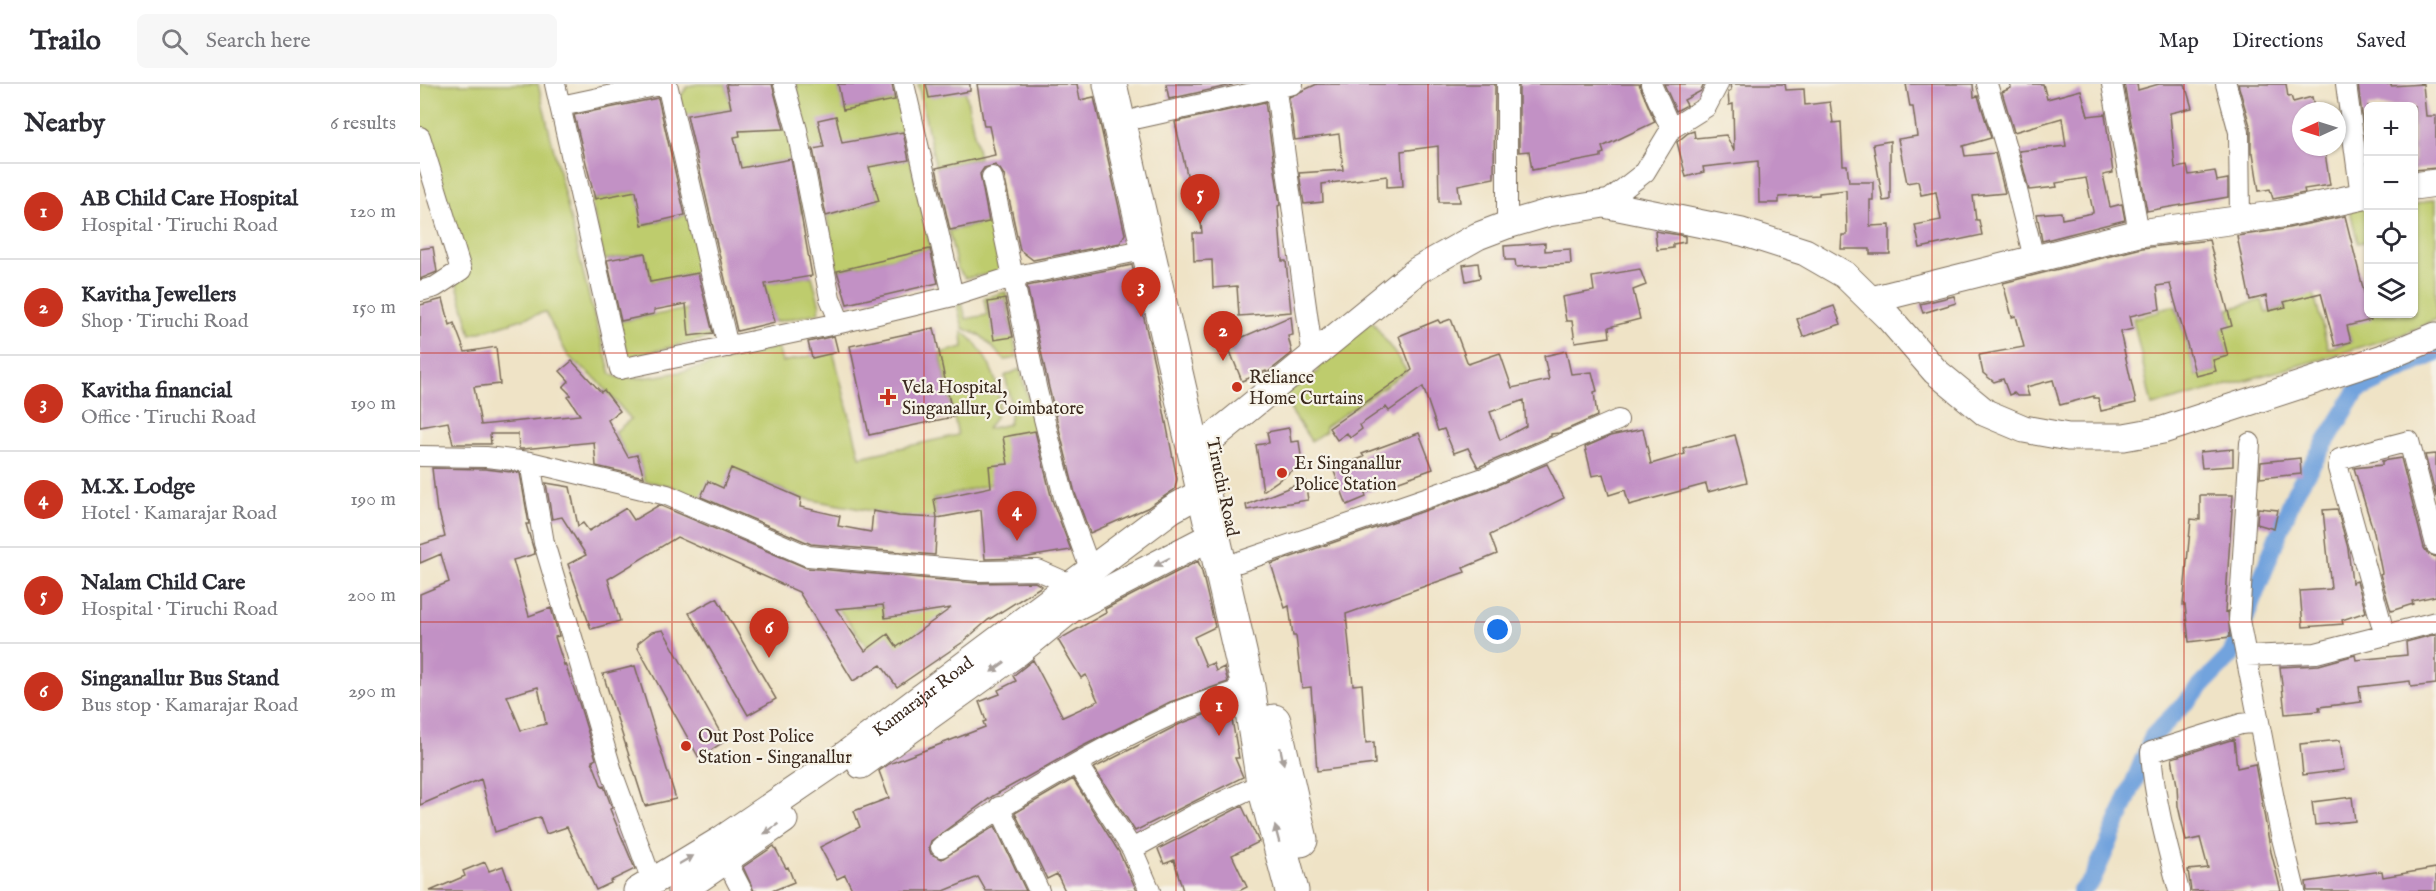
<!DOCTYPE html>
<meta charset="utf-8">
<style>
body{margin:0;font-family:"IM FELL English",serif;background:#f7f7f7;color:#2b2b33}
.controls{position:absolute;right:18px;top:18px;display:grid;overflow:hidden;border-radius:9px;box-shadow:0 2px 4px #0004}
.controls button{width:54px;height:54px;display:grid;place-items:center;padding:0;border:0;border-bottom:2px solid #e1e1e2;background:#fff;color:#2b2b33;font:30px sans-serif}
.compass{position:absolute;left:1872px;top:18px;width:54px;height:54px;border-radius:50%;background:#fff;box-shadow:0 2px 4px #0004;rotate:266deg}
.you{position:absolute;left:1078px;top:546px;width:21px;height:21px;margin:-15px;border:4px solid #fff;border-radius:50%;background:#1a73e8;box-shadow:0 0 0 9px #1a73e833}
.badge{display:grid;place-items:center;width:39px;height:39px;border-radius:50%;background:#c8321e;color:#fff;font-size:20px;font-weight:700}
.pin{position:absolute;translate:-50% -50px;filter:drop-shadow(0 2px 3px #0008)}
.pin::after{content:'';position:absolute;top:32px;width:21px;height:18px;background:inherit;clip-path:polygon(0 0,100% 0,50% 100%)}
.list{margin:0;padding:0;list-style:none}
h2{display:flex;justify-content:space-between;align-items:center;height:78px;margin:0;padding:0 24px;font-size:26px}
h2 small{font-size:20px;font-weight:400;color:#7c7c81}
.list li{display:grid;grid-template-columns:39px 1fr auto;gap:18px;align-items:center;box-sizing:border-box;height:96px;padding:0 24px;border-top:2px solid #e1e1e2}
.list b{display:block;font-size:22px;white-space:nowrap}
.list p{margin:0;font-size:20px;white-space:nowrap;color:#7c7c81}
.list em{font-size:20px;font-style:normal;color:#7c7c81}
.icon{flex:none;width:33px;height:33px;fill:none;stroke:currentColor;stroke-width:2;stroke-linecap:round;stroke-linejoin:round}
.map{position:relative;flex:none;width:2016px;height:807px;overflow:hidden}
header{display:flex;align-items:center;gap:36px;box-sizing:border-box;height:84px;padding:0 30px;background:#fff;border-bottom:2px solid #e1e1e2}
header strong{font-size:28px}
nav{display:flex;gap:33px;margin-inline-start:auto;font-size:21px}
.search{width:420px;height:54px;background:#f7f7f7;display:flex;align-items:center;gap:15px;box-sizing:border-box;padding:0 21px;border-radius:9px;color:#7c7c81;font-size:22px}
main{display:flex}
aside{flex:1;background:#fff}
.map>svg:first-child{display:block}
.green{fill:#becc6d;stroke:#7c7b46;stroke-width:1.5}
.lines{fill:none;stroke-linecap:round;stroke-linejoin:round}
.canal{stroke:#72a3dd;stroke-width:18}
.building{fill:#c291c5;fill-rule:evenodd}
.street-casing{stroke:#7a6b59;stroke-width:22}
.secondary-casing{stroke:#7a6b59;stroke-width:29}
.highway-casing{stroke:#7a6b59;stroke-width:35}
.street{stroke:#fff;stroke-width:20}
.secondary{stroke:#fff;stroke-width:27}
.highway{stroke:#fff;stroke-width:33}
.oneway{fill:#a79f9a}
.grid{fill:none;stroke:#c8321e;stroke-width:1.5;stroke-opacity:0.55}
.poi-dot{fill:#c8321e;stroke:#f7f3e8;stroke-width:2}
.labels{text-anchor:middle;stroke-width:4.5;stroke-linejoin:round;paint-order:stroke}
.poi-label{font-size:18px;fill:#3b2a1e;stroke:#f7f3e8;text-anchor:start}
.street-label{font-size:18px;fill:#3b2a1e;stroke:#f7f3e8}
</style>
<header>
<strong>Trailo</strong>
<div class="search"><svg class="icon" aria-label="search" viewBox="0 0 24 24"><circle cx="10" cy="10" r="6"/><path d="M15 15l6 6"/></svg>Search here</div>
<nav><a>Map</a><a>Directions</a><a>Saved</a></nav>
</header>
<main>
<aside>
<h2>Nearby<small>6 results</small></h2>
<ul class="list">
<li><span class="badge">1</span><div><b>AB Child Care Hospital</b><p>Hospital · Tiruchi Road</p></div><em>120 m</em></li>
<li><span class="badge">2</span><div><b>Kavitha Jewellers</b><p>Shop · Tiruchi Road</p></div><em>150 m</em></li>
<li><span class="badge">3</span><div><b>Kavitha financial</b><p>Office · Tiruchi Road</p></div><em>190 m</em></li>
<li><span class="badge">4</span><div><b>M.X. Lodge</b><p>Hotel · Kamarajar Road</p></div><em>190 m</em></li>
<li><span class="badge">5</span><div><b>Nalam Child Care</b><p>Hospital · Tiruchi Road</p></div><em>200 m</em></li>
<li><span class="badge">6</span><div><b>Singanallur Bus Stand</b><p>Bus stop · Kamarajar Road</p></div><em>290 m</em></li>
</ul>
</aside>
<div class="map">
<svg width="2016" height="807" viewBox="0 0 2016 807">
<rect width="100%" height="100%" fill="#f7f3e8"/>
<filter id="ink" filterUnits="userSpaceOnUse"><feTurbulence type="fractalNoise" baseFrequency=".0167" numOctaves="2"/><feDisplacementMap in="SourceGraphic" scale="12" xChannelSelector="R" yChannelSelector="G"/><feConvolveMatrix kernelMatrix="1 2 1 2 8 2 1 2 1" color-interpolation-filters="sRGB"/></filter>
<filter id="wash" filterUnits="userSpaceOnUse"><feTurbulence type="fractalNoise" baseFrequency=".008" numOctaves="4" result="noise"/><feDisplacementMap in="SourceGraphic" scale="24" xChannelSelector="R" yChannelSelector="G"/><feGaussianBlur stdDeviation="1.35" result="paint"/><feColorMatrix in="noise" values="0 0 0 0 0 0 0 0 0 0 0 0 0 0 0 0 0 1.4 0 .05"/><feComposite in="paint" operator="in"/></filter>
<g filter="url(#wash)">
<rect width="100%" height="100%" fill="#efe3c6"/>
<path class="green" d="M0,0H118L170,217L191,290C212,307 329,270 358,263L362,278L413,267L440,373L538,351L520,269L543,263L542,247C562,261 583,299 578,325C577,333 571,339 567,345L589,340C593,323 589,308 585,292L600,285L627,386L513,415L517,434L479,432L381,414L312,384L296,423L251,402L225,397L218,372L208,373L195,348L211,335L177,296L148,272L125,228L51,251L0,67Z
M278,0H306L311,24L263,32L259,14L268,2Z
M376,0H418L424,26L476,16L485,47L388,67Z
M498,0H544L559,74L516,84Z
M362,16L374,75L326,83L332,114L380,105L383,129L328,138L315,84L321,82L314,53L315,23Z
M490,75L511,165L417,187L407,132L459,117L449,83Z
M216,107L223,141L270,130L282,188L232,198L225,169L184,176L171,116Z
M2016,115V235L1983,250L1902,275L1732,322L1713,234L1739,228V225L1752,222L1756,223L1776,292L1796,287L1793,276L1808,272L1801,245L1812,241L1808,225L1842,216L1846,229L1867,223L1860,199L1894,210L1908,264L1931,258L1918,207L1949,230H1994V121Z
M1928,118L1948,121V157L1938,159Z
M573,137L583,188L545,194L537,184L529,147Z
M338,174L350,199L392,192L400,222L398,229L355,238Z
M586,208L597,274L585,276L561,252L543,244L537,221L542,219L546,235L567,231L564,214Z
M294,220L300,251L209,273L197,238Z
M952,237L987,287L905,343L906,347L891,357L860,310L878,302L899,287L897,283Z
M510,507L525,530L481,568L468,551L449,565L406,508L431,524L463,521L465,534Z"/>
<g class="lines">
<path class="canal" d="M1661,807L1672,796L1688,761L1733,652L1811,571L1875,408L1937,307L2016,269"/>
</g>
<g id="blocks">
<path class="building" d="M306,0H352L364,45L319,47L320,52L314,53L321,84L371,75L392,192L345,200L355,238L317,247L267,31L311,24Z
M418,0H472L475,16L423,26Z
M506,0H550V7L509,14Z
M557,0H657L660,16L674,13L705,150L700,159L613,176L600,166L584,91L580,85L575,81L564,84L560,90L569,138L530,146L516,84L575,71L569,42H564Z
M746,0H812V1L749,15Z
M897,0H1075L1074,94L1038,101L1040,118H1019L1018,62L981,67L983,102L967,103V92L902,100L903,118L884,120L879,89L923,86L919,50L875,56L869,13Z
M1099,0H1219L1235,38L1182,63L1184,69L1181,70V73L1112,86L1109,67L1099,68Z
M1244,0H1284L1281,7L1264,16L1267,21L1256,27Z
M1310,0H1365L1366,6L1384,5L1385,21L1410,18L1413,39L1421,38L1423,81H1427L1429,98H1453V116H1450V142L1470,141V170H1450V165H1421L1422,151H1427L1426,106L1399,109V111L1359,113V119H1339L1338,77L1283,83L1284,88L1266,93L1257,58L1268,49L1274,47L1275,54L1306,51L1314,67L1313,20L1309,21L1308,8L1311,6Z
M1486,0H1553L1554,13L1558,12L1571,54L1543,62L1545,72L1575,69L1585,109L1553,112L1556,136H1559L1562,151L1500,164L1495,141L1521,136L1516,108L1501,111L1498,97L1487,99L1478,55L1497,52L1493,23H1490Z
M1590,0H1623L1627,15L1661,6L1668,32L1685,30L1693,89L1683,91L1690,123L1702,120L1705,136L1622,157L1617,130L1641,128L1642,135L1673,129V127L1666,94L1636,99L1637,103L1609,106L1599,67L1646,62L1642,34L1594,48L1582,8L1591,4Z
M1704,0H1717L1718,6L1739,0H1765L1772,24L1750,29L1755,84L1767,82L1769,91L1795,87L1797,97L1808,95V113L1727,127Z
M1818,0H1866L1868,13L1871,12L1873,18L1892,13L1895,27H1881V63H1904L1910,101L1884,105L1885,109L1853,115L1850,105L1839,107L1833,69H1831V45Z
M1938,0H1971V2L2003,0L2006,32H2016V84L1994,86V22H1948V38H1943Z
M238,14L265,131L222,141L216,107L175,115L154,31Z
M845,18L860,121L858,122L862,177H866L871,228L819,232L817,202L793,204L792,176L774,177L773,149H782L779,115L773,117L755,38Z
M416,32L422,59L483,48L489,76L449,83L459,117L406,132L393,65L404,63L398,36Z
M1470,57V116L1463,117L1453,60Z
M1925,132L1951,236L1927,242L1931,258L1915,262L1901,209L1864,218L1866,223L1849,227L1846,212L1830,216L1817,152L1864,145Z
M1235,147L1265,152V158L1253,160V164L1237,166Z
M1789,156L1812,242L1801,245L1808,272L1793,276L1796,287L1776,292L1750,200L1737,202L1740,225L1710,232L1713,245L1700,248L1716,319L1681,327L1678,314H1674V312L1640,321L1633,296L1606,303L1609,312H1597L1594,309L1589,311L1583,295L1574,298L1563,289L1559,271L1604,263L1596,232L1592,233L1583,199L1722,164Z
M1125,159V167L1150,165L1151,180L1096,183L1095,176H1085L1084,162Z
M13,163L17,188L0,195V165Z
M510,165L518,199L427,220L417,187Z
M225,169L230,198L278,189L293,249L269,252L266,220L234,226V230L201,237L187,176Z
M1058,179L1060,194L1046,197L1043,181Z
M712,181L737,292L757,395L755,405L727,424L670,449L655,409L629,304L607,202Z
M1220,185L1226,201L1213,206L1220,235L1189,243L1190,253L1155,258L1152,237H1146L1142,213L1174,207L1172,193Z
M1534,212L1536,219L1503,229L1500,220Z
M23,215L30,241L34,239L45,268L76,263L80,300L54,303L61,341L160,331L148,313L151,311L143,303L149,297L140,287L152,277L181,308L184,306L200,327L188,336L208,373L217,371L224,393L176,382L174,358L103,365H99L98,350H70L71,360H33L28,338L0,343V221Z
M585,215L593,253L574,256L568,218Z
M1414,222L1421,240L1383,253L1377,235Z
M871,232L873,251L868,252L872,269L847,289L846,287L822,297L807,260Z
M1031,235L1048,280L1080,269L1092,304L1129,296L1124,272L1146,267L1151,290L1172,288L1177,307L1174,308L1177,332L1139,349L1131,350V352L1058,383L1048,364L1034,369L1024,345L1018,347L1003,303L969,327L966,323L940,341L942,345L930,354L927,349L917,356L909,344L992,286L979,252L1018,236L1020,239ZM1104,316L1106,342L1080,356L1070,328Z
M514,244L533,333L449,351L430,262Z
M414,252L418,268L392,274L388,258Z
M869,344L871,358L879,357L882,380L843,407L836,361L849,359L847,348Z
M1223,345L1231,380L1265,370L1263,364L1315,351L1327,398L1288,408L1286,400L1209,421L1205,406L1189,411L1183,390L1172,392L1165,363L1190,352Z
M615,347L632,416L651,466L602,474L565,475L561,426L517,434L514,415L571,403L569,382L588,380L583,353Z
M999,349L1013,385L945,409L946,413L927,421L913,385L944,373L942,370Z
M1813,365V382L1782,384L1780,368Z
M2016,370V413L2005,371Z
M1880,374L1881,390L1840,394L1841,378Z
M1981,374L2004,464L2008,470L2016,473V512L1992,517L1993,520L1971,527L1960,490L1962,489L1954,449L1934,384L1962,381V377Z
M1127,380L1144,414L1070,451L1077,470L1043,484L1045,488L926,530L933,601L942,600L946,659L954,658L955,680L897,687L891,603L882,604L876,552H873L869,522L865,524L851,480L1068,405Z
M12,384L65,385L100,389L109,440H106L115,470L93,476L109,532L131,524L139,552L135,553L144,581L145,580L159,619L176,675L172,677L182,703L184,702L192,724L190,725L215,785L190,797L191,799L176,806L147,743L126,750L120,733L75,748L61,695L0,721V510L29,498L21,470L0,479V461L25,453L19,428H17ZM118,603L126,640L101,646L87,612Z
M311,384L381,414L380,423L420,432L418,442L451,448L453,427L479,432L517,434L515,471L391,460L281,413L288,397L303,404Z
M885,397L888,416L827,426L826,421Z
M126,399L150,403L158,442L163,439L169,447L206,424L214,436L239,421L387,484L557,499L615,498L622,502L568,536L543,558L477,603L461,581L433,597L379,508L257,453L188,495L200,537L171,545L148,480L166,471L142,433L132,435ZM463,521L465,534L531,524L477,563L468,550L445,567L416,525Z
M1780,411H1813L1805,528L1808,527L1810,553L1769,558L1765,521H1763L1771,435L1780,436Z
M1838,424L1858,426L1854,445L1837,440Z
M1917,425L1928,464L1932,499L1937,497L1946,528L1922,536L1923,540L1883,543L1880,507L1911,505L1903,426Z
M778,477L782,488L795,543L774,553L786,582L793,579L796,587L804,583L808,598L750,618L659,664L573,712L511,757L509,764L511,770L522,775L575,742L606,807H566L558,793L524,807H433L425,791L417,795L400,763L440,743L434,727L469,714L459,687L469,680L565,643L563,638L566,637L559,618L580,610L578,606L596,597L593,592L613,576L643,633L678,617L666,591L661,594L638,556L686,529L685,525Z
M297,514L356,615L328,631L269,529Z
M243,546L305,657L279,674L218,564V559L232,548Z
M2016,550V600L1991,603L1990,597L1939,603L1941,618L1899,623L1900,627L1865,630L1860,583L1899,581L1935,571L1936,576L1987,571L1986,558Z
M215,582L256,715L225,722L183,590Z
M810,625L819,674H815L823,693L715,747L674,684L760,640L794,627Z
M1814,655L1817,684L1835,680L1851,768L1861,807H1830V805L1771,807L1768,786L1788,784L1780,754L1766,757L1758,722L1757,701L1752,674Z
M1920,656L1924,686L1883,691L1880,660Z
M653,695L699,768L717,807H645L637,790L627,795L595,729Z
M1932,713L1935,737L1895,741L1892,718Z
M822,722L839,758L812,771L827,803L819,807H763L754,776L744,780L738,765Z
M354,762L366,784L368,783L374,798L352,807H334L323,783Z
M65,778L69,787L83,782L92,807H10L45,792L43,787Z
M2016,784V807H1887L1886,798L1962,787L1963,793Z"/>
</g>
</g>
<g filter="url(#ink)">
<use href="#blocks" fill-opacity="0" stroke="#7a6b59" stroke-width="1.5"/>
<g class="lines">
<defs>
<path id="street" d="M135,0L200,285L420,239L533,212L592,193L728,165
M247,0L308,263
M364,0L377,46L410,214L420,239
M484,0L533,212
M855,0L893,273
M1231,0L1251,45
M1567,0L1587,67L1614,174
M1692,0L1719,149
M1806,0L1819,48L1820,134
M1926,0L1941,112
M141,22L244,0
M719,34L873,0
M0,53L41,186L15,203L0,207
M572,93L617,307L644,413L671,487
M1184,120L1225,88L1251,45L1286,23L1298,0
M1087,141V0
M0,372L66,373L110,378L247,411L388,472L558,487L618,486L652,501
M110,378L124,459L193,691L232,797
M819,478L1064,394L1198,336
M1965,552L1918,384L1920,375L1989,357L2016,461
M1826,572L1896,569L2016,538
M1839,638L1860,746L1875,807
M657,680L712,765L730,807
M579,723L619,807
M521,763C595,713 673,667 755,629C778,619 804,612 828,603
M712,765L774,731L843,699
M306,776L322,807
M1759,807C1747,762 1734,715 1731,668L1821,640L1839,638L1819,536L1830,359"/>
<g id="secondary">
<path d="M1994,102L2016,99"/>
<path d="M1451,216L1719,149L1861,130L1948,111"/>
<path d="M775,370L792,354L998,186L1058,152L1087,141L1128,129L1184,120L1322,148L1385,168L1425,191L1469,234L1515,287L1566,329L1604,345L1648,353H1704L1743,346L1963,274L2016,252"/>
<path d="M441,681L597,569L651,525L794,451"/>
<path id="s1" d="M217,807L301,756L414,679L752,425L784,407"/>
<path d="M261,807L364,736"/>
</g>
<path id="highway" d="M690,0L828,603L843,699L872,807
M854,637L881,756"/>
</defs>
<use href="#street" class="street-casing"/>
<use href="#secondary" class="secondary-casing"/>
<use href="#highway" class="highway-casing"/>
<use href="#street" class="street"/>
<use href="#secondary" class="secondary"/>
<use href="#highway" class="highway"/>
</g>
<defs><path id="oneway-solid" d="M-6-.8H1V-3.2L6.5 0L1 3.2V.8H-6Z" transform="scale(1.5)"/></defs>
<g class="oneway">
<use href="#oneway-solid" transform="translate(742 478) rotate(153)"/>
<use href="#oneway-solid" transform="translate(578 583) rotate(144)"/>
<use href="#oneway-solid" transform="translate(862 672) rotate(78)"/>
<use href="#oneway-solid" transform="translate(351 745) rotate(145)"/>
<use href="#oneway-solid" transform="translate(857 750) rotate(-105)"/>
<use href="#oneway-solid" transform="translate(266 776) rotate(-30)"/>
</g>
</g>
<path class="grid" d="M252,0V807M504,0V807M756,0V807M1008,0V807M1260,0V807M1512,0V807M1764,0V807M0,269H2016M0,538H2016"/>
<g class="poi-dot">
<circle cx="817" cy="303" r="6"/>
<path d="M465 304h6v6h6v6h-6v6h-6v-6h-6v-6h6z"/>
<circle cx="862" cy="389" r="6"/>
<circle cx="266" cy="662" r="6"/>
</g>
<g class="labels">
<g class="poi-label">
<text x="829" y="299">Reliance<tspan x="829" dy="21">Home Curtains</tspan></text>
<text x="482" y="309">Vela Hospital,<tspan x="482" dy="21">Singanallur, Coimbatore</tspan></text>
<text x="874" y="385">E1 Singanallur<tspan x="874" dy="21">Police Station</tspan></text>
<text x="278" y="658">Out Post Police<tspan x="278" dy="21">Station - Singanallur</tspan></text>
</g>
<g class="street-label">
<text transform="translate(803 403) rotate(78)" y="6">Tiruchi Road</text>
<text dy="6" stroke="none"><textPath href="#s1" startOffset="346">Kamarajar Road</textPath></text>
</g>
</g>
</svg>
<div class="controls">
<button>+</button>
<button>−</button>
<button><svg class="icon" aria-label="locate" viewBox="0 0 24 24"><circle cx="12" cy="12" r="6"/><path d="M12 2v4M12 18v4M2 12h4M18 12h4"/></svg></button>
<button><svg class="icon" aria-label="layers" viewBox="0 0 24 24"><path d="M12 4l9 5-9 5-9-5zM3 14l9 5 9-5"/></svg></button>
</div>
<svg class="compass" viewBox="-18 -18 36 36"><path d="M0-13l5 13h-10z" fill="#e53935"/><path d="M0 13l5-13h-10z" fill="#7c7c81"/></svg>
<div class="you"></div>
<div class="pin badge" style="left:799px;top:652px">1</div>
<div class="pin badge" style="left:803px;top:277px">2</div>
<div class="pin badge" style="left:721px;top:233px">3</div>
<div class="pin badge" style="left:597px;top:457px">4</div>
<div class="pin badge" style="left:780px;top:140px">5</div>
<div class="pin badge" style="left:349px;top:574px">6</div>
</div>
</main>
